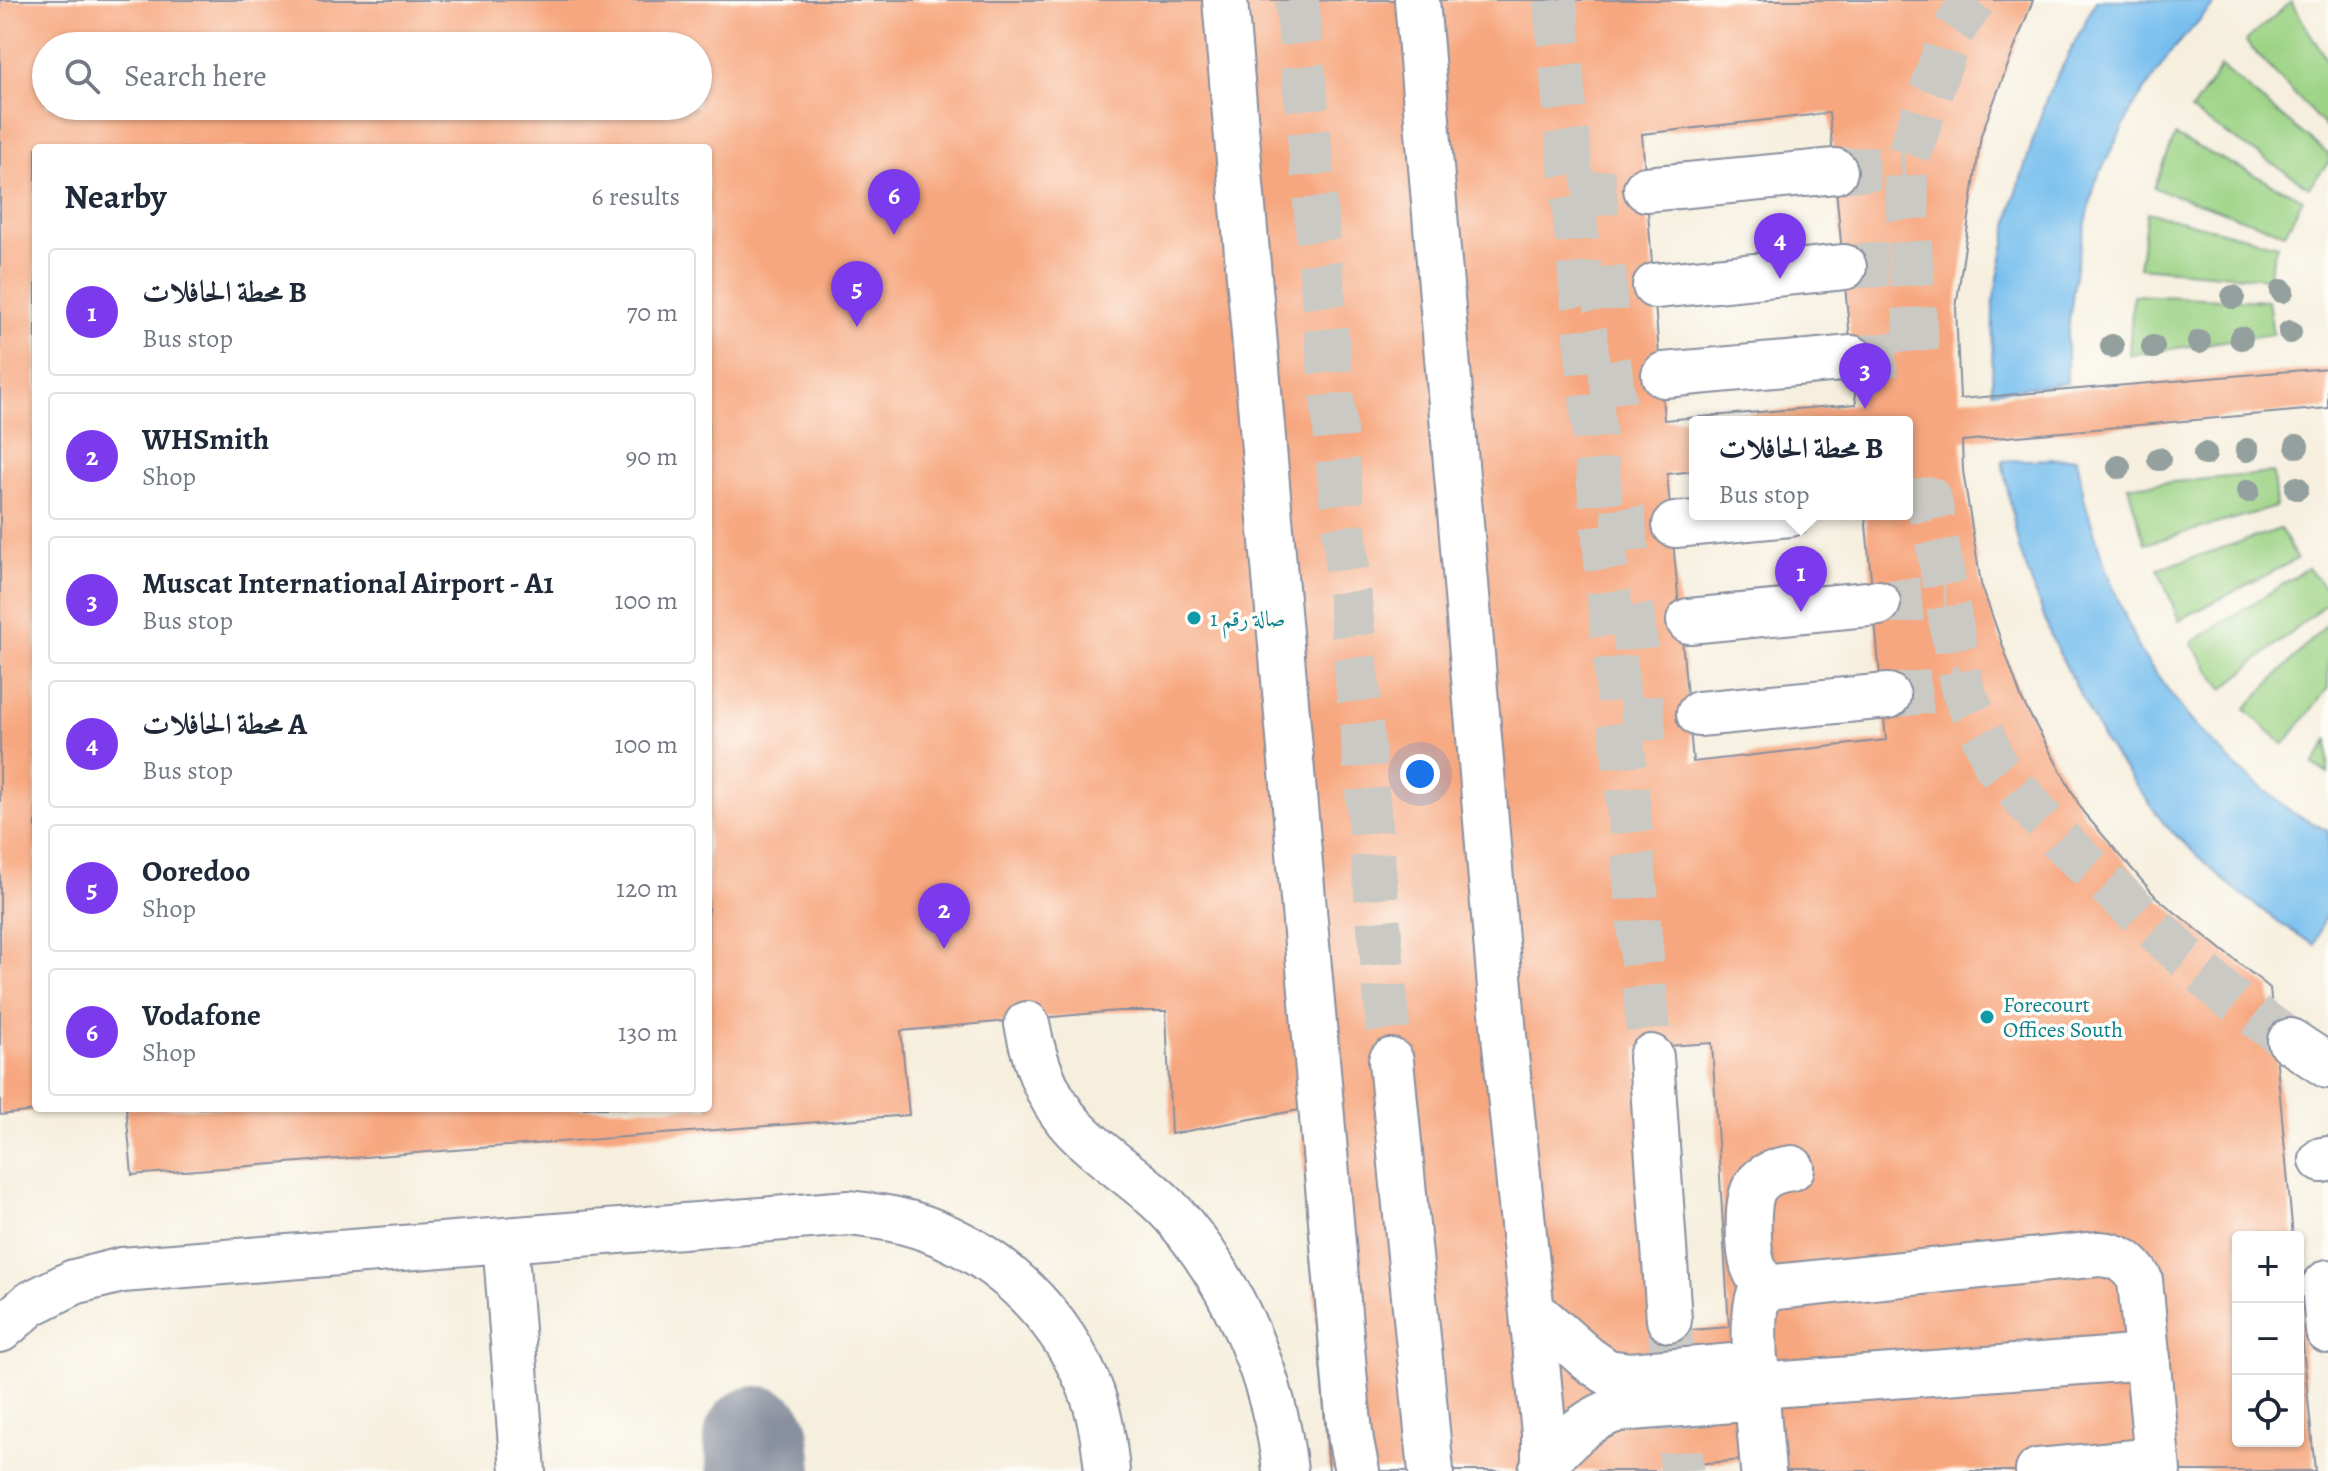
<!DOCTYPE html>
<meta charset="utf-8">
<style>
body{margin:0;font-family:Alegreya,Amiri,serif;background:#f6f6f7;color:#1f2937}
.controls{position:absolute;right:24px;bottom:24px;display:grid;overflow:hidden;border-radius:8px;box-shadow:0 2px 6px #0004}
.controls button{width:72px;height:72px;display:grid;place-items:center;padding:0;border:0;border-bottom:2px solid #e0e1e3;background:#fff;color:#1f2937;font:40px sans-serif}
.you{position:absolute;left:1420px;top:774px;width:28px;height:28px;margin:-20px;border:6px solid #fff;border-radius:50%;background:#1a73e8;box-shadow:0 0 0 12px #1a73e833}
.badge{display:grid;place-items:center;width:52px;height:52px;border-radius:50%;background:#7c3aed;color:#fff;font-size:26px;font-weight:700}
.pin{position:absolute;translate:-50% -66px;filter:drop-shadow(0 2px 4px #0008)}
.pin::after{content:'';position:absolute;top:42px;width:28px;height:24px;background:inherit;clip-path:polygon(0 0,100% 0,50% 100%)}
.popup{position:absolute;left:1689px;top:416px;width:224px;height:104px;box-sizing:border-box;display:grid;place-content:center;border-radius:8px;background:#fff;filter:drop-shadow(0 2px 6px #0005);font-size:26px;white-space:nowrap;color:#747a83}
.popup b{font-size:30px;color:#1f2937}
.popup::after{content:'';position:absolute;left:50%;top:100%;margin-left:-16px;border:16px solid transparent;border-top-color:#fff}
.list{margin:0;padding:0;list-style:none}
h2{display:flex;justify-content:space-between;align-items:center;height:104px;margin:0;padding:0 32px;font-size:34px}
h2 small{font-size:26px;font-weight:400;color:#747a83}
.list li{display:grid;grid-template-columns:52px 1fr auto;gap:24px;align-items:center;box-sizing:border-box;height:128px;margin:0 16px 16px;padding:0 16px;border:2px solid #e0e1e3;border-radius:8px}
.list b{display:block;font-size:30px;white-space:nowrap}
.list p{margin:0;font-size:26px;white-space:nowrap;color:#747a83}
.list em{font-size:26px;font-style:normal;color:#747a83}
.icon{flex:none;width:44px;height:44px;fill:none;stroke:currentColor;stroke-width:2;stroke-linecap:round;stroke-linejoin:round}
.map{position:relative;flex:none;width:2328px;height:1471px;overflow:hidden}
.search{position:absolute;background:#fff;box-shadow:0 2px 6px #0004;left:32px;top:32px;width:680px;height:88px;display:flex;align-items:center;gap:20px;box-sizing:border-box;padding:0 28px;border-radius:44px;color:#747a83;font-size:30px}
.panel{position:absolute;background:#fff;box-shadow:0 2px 6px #0004;left:32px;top:144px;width:680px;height:968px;border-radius:8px}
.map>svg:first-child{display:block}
.green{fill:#9dd385;stroke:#5c8172;stroke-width:2}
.water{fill:#76beee;stroke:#4876a6;stroke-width:2}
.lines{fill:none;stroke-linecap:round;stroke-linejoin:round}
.taxiway{stroke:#888f9e;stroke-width:106}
.building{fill:#f7a77f;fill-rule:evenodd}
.minor-tunnel{stroke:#cac9c4;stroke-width:44;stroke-dasharray:44 22;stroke-linecap:butt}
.minor-casing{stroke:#888f9e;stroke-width:48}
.minor{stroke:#fff;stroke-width:44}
.tree{fill:#93a09e}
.culture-dot{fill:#0f9aa8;stroke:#fdfcf7;stroke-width:3}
.labels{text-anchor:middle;stroke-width:7;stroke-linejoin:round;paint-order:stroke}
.culture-label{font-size:22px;fill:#0d838f;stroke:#fdfcf7;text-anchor:start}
</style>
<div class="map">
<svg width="2328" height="1471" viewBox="0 0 2328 1471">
<rect width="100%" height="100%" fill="#fdfcf7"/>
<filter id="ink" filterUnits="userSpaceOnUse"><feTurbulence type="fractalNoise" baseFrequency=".0125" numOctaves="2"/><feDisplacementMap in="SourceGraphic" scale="16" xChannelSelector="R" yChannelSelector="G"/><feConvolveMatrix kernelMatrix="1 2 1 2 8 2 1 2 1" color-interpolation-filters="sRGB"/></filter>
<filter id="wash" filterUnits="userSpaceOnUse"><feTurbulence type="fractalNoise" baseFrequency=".006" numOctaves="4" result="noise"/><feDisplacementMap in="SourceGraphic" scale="32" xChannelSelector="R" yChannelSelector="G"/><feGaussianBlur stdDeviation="1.8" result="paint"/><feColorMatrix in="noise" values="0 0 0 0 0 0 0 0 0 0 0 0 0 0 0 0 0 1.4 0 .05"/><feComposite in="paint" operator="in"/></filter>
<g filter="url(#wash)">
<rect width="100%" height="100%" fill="#f6efde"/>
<path class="green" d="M2291,2L2328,62V130L2245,41Z
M2221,67L2328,154V163L2309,187L2191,111Z
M2175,136L2303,199L2285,233L2154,188Z
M2147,212L2277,245L2267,278L2139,267Z
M2133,295L2268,301L2273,334L2129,355Z
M2273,473L2276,507L2145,544L2128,486Z
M2280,529L2297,559L2179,620L2158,569Z
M2308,568L2328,592V602L2223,689L2191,643Z
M2328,623V688L2284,745L2245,709Z
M2328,740V773L2313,765Z"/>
<path class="water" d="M2096,0H2218L2173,49L2132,109L2095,183L2076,267L2067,338V383L1992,391L1993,303L2012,207L2046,99Z
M2077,458L2085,502L2106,570L2139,650L2188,717L2238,769L2293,813L2328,831V907L2315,945L2279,923L2221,878L2165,825L2104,741L2052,639L2019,548L2002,461Z"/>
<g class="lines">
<path class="taxiway" d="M757,1439L760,1471"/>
</g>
<g id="blocks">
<path class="building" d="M0,0H2033L1981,135L1956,308L1960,399L2328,368V408L1962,441L1963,471L1981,584L2022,700L2083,812L2156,897L2270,988L2293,1237H2238V1441H2298V1315H2300L2315,1471H1778L1777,1457L1662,1467V1471H1329L1299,1110L1171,1134L1166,1011H1117L901,1031L909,1115L132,1175L126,1108H708V148H36V1108H44V1110L0,1115ZM46,46H698V106H46ZM1829,113L1856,404L1664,420L1642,134ZM1695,422H1907V514H1865L1886,740L1693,762L1667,474L1695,471ZM1712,1043L1729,1327L1652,1333L1637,1048Z"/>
</g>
</g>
<g filter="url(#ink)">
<use href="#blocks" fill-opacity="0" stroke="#888f9e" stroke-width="2"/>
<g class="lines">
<path class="minor-tunnel" d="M1297,0L1391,1061
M1555,0L1651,1057
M1835,171L1905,166
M1573,196L1646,189
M1844,267L1912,263
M1583,290L1655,286
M1852,358L1917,352L1905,166L1951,33L1974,0
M1590,385L1664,375
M1907,502L1930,499L1962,688L1996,766L2061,841L2225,994L2290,1041
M1603,532L1675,525
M1878,603L1946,597
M1612,630L1689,621
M1888,696L1962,688
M1621,721L1699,714
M1669,1320L1682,1471"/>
<defs>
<path id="minor" d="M1225,0L1347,1405L1351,1441L1357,1471
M1417,0L1504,1035L1544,1433V1464L1541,1471
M1646,189L1835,171
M1655,286L1844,267
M1664,375L1852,358
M1675,525L1790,514
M1689,621L1878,603
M1699,714L1888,696
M1027,1024C1034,1061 1047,1099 1074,1128C1106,1162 1148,1184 1179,1221C1237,1290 1275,1382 1285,1471
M2290,1041L2328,1066
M1651,1057L1669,1320
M1391,1061L1431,1471
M2322,1160L2328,1159
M505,1240L523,1471
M2328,1282L2324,1286L2328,1331
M1767,1288C1761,1281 1756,1275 1753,1266C1748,1251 1746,1203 1754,1189C1761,1175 1777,1170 1792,1168
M1532,1310L1587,1358L1607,1372L1631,1375L1756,1364
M0,1330L30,1304L74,1282L122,1270L849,1213C863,1215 878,1216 892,1219C979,1237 1052,1301 1087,1381C1100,1410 1104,1441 1107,1471
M1757,1386L2148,1357
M1544,1464C1568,1440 1585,1419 1619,1409L1758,1398
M1763,1471C1761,1439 1747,1315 1760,1293L1775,1287L2099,1254C2119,1255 2130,1263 2140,1280L2158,1471
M2038,1471L2157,1460"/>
</defs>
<use href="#minor" class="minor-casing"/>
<use href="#minor" class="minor"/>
</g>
<g class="tree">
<circle cx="2282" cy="291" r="12"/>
<circle cx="2233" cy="297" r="12"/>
<circle cx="2290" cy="332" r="12"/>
<circle cx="2241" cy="338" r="12"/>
<circle cx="2199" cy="342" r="12"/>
<circle cx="2112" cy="346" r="12"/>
<circle cx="2153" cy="347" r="12"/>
<circle cx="2297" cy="446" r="12"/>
<circle cx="2247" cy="450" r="12"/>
<circle cx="2205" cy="454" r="12"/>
<circle cx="2159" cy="459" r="12"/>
<circle cx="2119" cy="467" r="12"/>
<circle cx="2297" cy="488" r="12"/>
<circle cx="2248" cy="491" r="12"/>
</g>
</g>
<g class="culture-dot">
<circle cx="1194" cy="618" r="8"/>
<circle cx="1987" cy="1017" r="8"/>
</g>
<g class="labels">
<g class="culture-label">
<text x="1210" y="626">صالة رقم 1</text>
<text x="2003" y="1012">Forecourt<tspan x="2003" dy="25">Offices South</tspan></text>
</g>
</g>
</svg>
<div class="controls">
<button>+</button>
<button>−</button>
<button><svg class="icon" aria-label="locate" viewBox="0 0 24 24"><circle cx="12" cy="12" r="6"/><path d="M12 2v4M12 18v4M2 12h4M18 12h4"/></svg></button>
</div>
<div class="you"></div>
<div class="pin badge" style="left:1801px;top:612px">1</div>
<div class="popup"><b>محطة الحافلات B</b>Bus stop</div>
<div class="pin badge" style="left:944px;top:949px">2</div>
<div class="pin badge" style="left:1865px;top:409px">3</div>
<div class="pin badge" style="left:1780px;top:279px">4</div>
<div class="pin badge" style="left:857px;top:327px">5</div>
<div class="pin badge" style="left:894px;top:235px">6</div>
<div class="search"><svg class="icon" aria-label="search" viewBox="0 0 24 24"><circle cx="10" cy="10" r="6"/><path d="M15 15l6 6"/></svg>Search here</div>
<section class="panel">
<h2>Nearby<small>6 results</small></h2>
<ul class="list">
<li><span class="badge">1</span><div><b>محطة الحافلات B</b><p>Bus stop</p></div><em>70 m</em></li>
<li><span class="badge">2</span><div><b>WHSmith</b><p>Shop</p></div><em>90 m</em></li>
<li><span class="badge">3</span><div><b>Muscat International Airport - A1</b><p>Bus stop</p></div><em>100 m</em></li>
<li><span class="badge">4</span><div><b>محطة الحافلات A</b><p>Bus stop</p></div><em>100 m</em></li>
<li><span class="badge">5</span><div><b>Ooredoo</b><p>Shop</p></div><em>120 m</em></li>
<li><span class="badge">6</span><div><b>Vodafone</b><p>Shop</p></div><em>130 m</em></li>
</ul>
</section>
</div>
